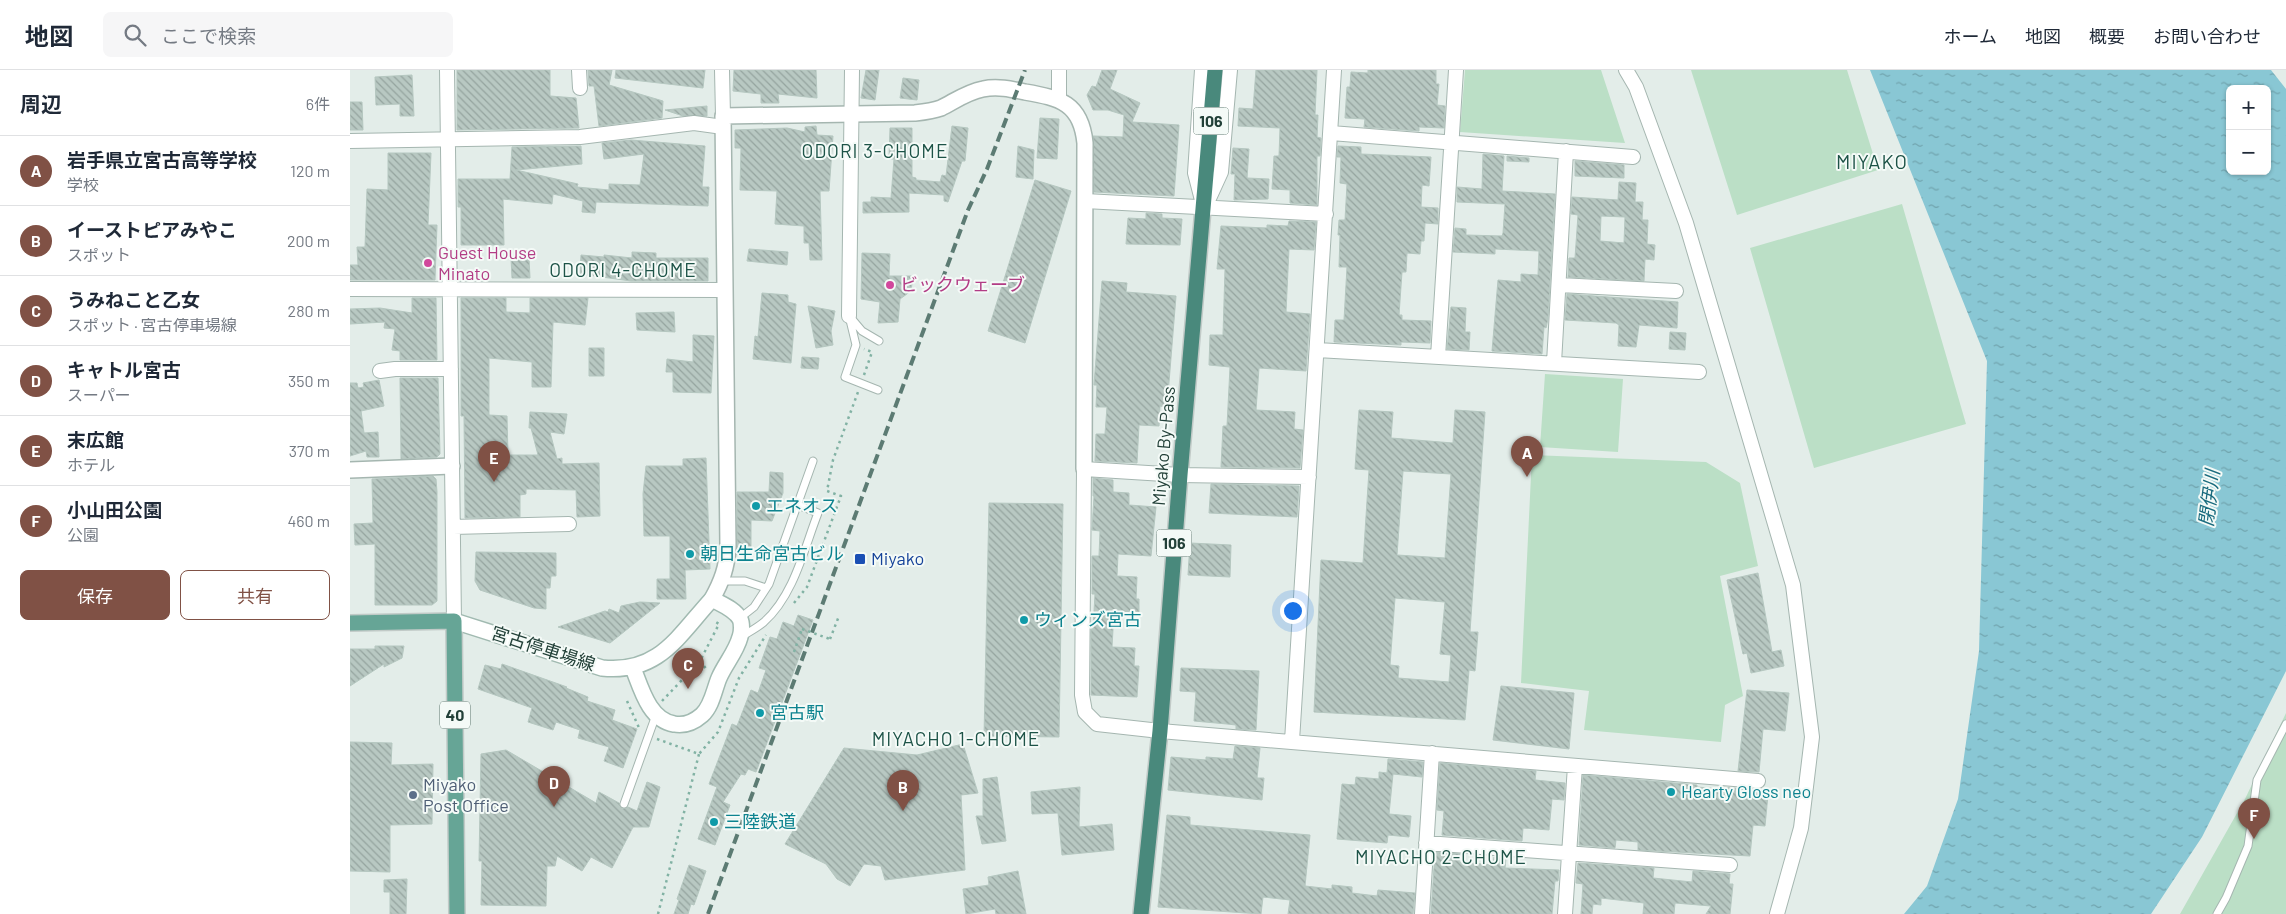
<!DOCTYPE html>
<html lang="ja">
<meta charset="utf-8">
<style>
body{margin:0;font-family:Barlow,"Noto Sans JP",sans-serif;background:#f6f6f7;color:#1f2937}
.controls{position:absolute;right:15px;top:15px;display:grid;overflow:hidden;border-radius:8px;box-shadow:0 1px 4px #0004}
.controls button{width:45px;height:45px;display:grid;place-items:center;padding:0;border:0;border-bottom:1px solid #e0e1e3;background:#fff;color:#1f2937;font:25px sans-serif}
.you{position:absolute;left:942px;top:540px;width:18px;height:18px;margin:-12px;border:4px solid #fff;border-radius:50%;background:#1a73e8;box-shadow:0 0 0 8px #1a73e833}
.badge{display:grid;place-items:center;width:32px;height:32px;border-radius:50%;background:#805145;color:#fff;font-size:16px;font-weight:700}
.pin{position:absolute;translate:-50% -41px;filter:drop-shadow(0 1px 2px #0008)}
.pin::after{content:'';position:absolute;top:26px;width:18px;height:15px;background:inherit;clip-path:polygon(0 0,100% 0,50% 100%)}
.list{margin:0;padding:0;list-style:none}
h2{display:flex;justify-content:space-between;align-items:center;height:65px;margin:0;padding:0 20px;font-size:21px}
h2 small{font-size:16px;font-weight:400;color:#747a83}
.list li{display:grid;grid-template-columns:32px 1fr auto;gap:15px;align-items:center;box-sizing:border-box;height:70px;padding:0 20px;border-top:1px solid #e0e1e3}
.list b{display:block;font-size:19px;white-space:nowrap}
.list p{margin:0;font-size:16px;white-space:nowrap;color:#747a83}
.list em{font-size:16px;font-style:normal;color:#747a83}
.actions{display:flex;gap:10px;padding:15px 20px}
.actions a{flex:1;padding:11px 0;border:1px solid #805145;border-radius:8px;text-align:center;font-size:18px;color:#805145}
.actions .main{background:#805145;color:#fff}
.icon{flex:none;width:28px;height:28px;fill:none;stroke:currentColor;stroke-width:2;stroke-linecap:round;stroke-linejoin:round}
.map{position:relative;flex:none;width:1936px;height:844px;overflow:hidden}
header{display:flex;align-items:center;gap:30px;box-sizing:border-box;height:70px;padding:0 25px;background:#fff;border-bottom:1px solid #e0e1e3}
header strong{font-size:24px}
nav{display:flex;gap:28px;margin-inline-start:auto;font-size:18px}
.search{width:350px;height:45px;background:#f6f6f7;display:flex;align-items:center;gap:12px;box-sizing:border-box;padding:0 18px;border-radius:8px;color:#747a83;font-size:19px}
main{display:flex}
aside{flex:1;background:#fff}
.map>svg:first-child{display:block}
.park{fill:#bbdfc6}
.water{fill:url(#water-ripples);fill-rule:evenodd}
.building{fill:url(#building-back-hatch);stroke:#b5c7c0;fill-rule:evenodd}
.lines{fill:none;stroke-linecap:round;stroke-linejoin:round}
.service-casing{stroke:#a5b6b0;stroke-width:9}
.minor-casing{stroke:#a5b6b0;stroke-width:16}
.tertiary-casing{stroke:#a5b6b0;stroke-width:18}
.secondary-casing{stroke:#a1bab1;stroke-width:18}
.primary-casing{stroke:#c1cac7;stroke-width:18}
.trunk-casing{stroke:#c1cac7;stroke-width:18}
.path{stroke:#82b2a4;stroke-width:2.5;stroke-dasharray:2.5 4;stroke-linecap:butt}
.service{stroke:#fff;stroke-width:7}
.minor{stroke:#fff;stroke-width:14}
.tertiary{stroke:#fff;stroke-width:15}
.secondary{stroke:#fff;stroke-width:15}
.primary{stroke:#66a596;stroke-width:15}
.trunk{stroke:#49897c;stroke-width:15}
.rail{stroke:#5c7b73;stroke-width:4;stroke-dasharray:10 5;stroke-linecap:butt}
.path-bridge{stroke:#82b2a4;stroke-width:2.5;stroke-dasharray:2.5 4;stroke-linecap:butt}
.hotel-dot{fill:#d1479c;stroke:#f4faf7;stroke-width:2}
.culture-dot{fill:#0f9aa8;stroke:#f4faf7;stroke-width:2}
.transit-dot{fill:#1a4fb4;stroke:#f4faf7;stroke-width:2}
.service-dot{fill:#5c6f8a;stroke:#f4faf7;stroke-width:2}
.labels{text-anchor:middle;stroke-width:4;stroke-linejoin:round;paint-order:stroke}
.shield{fill:#f4faf7;stroke:#617871;stroke-width:1}
.shield-label{font-size:16px;font-weight:bold;fill:#224038}
.hotel-label{font-size:18px;fill:#b23c85;stroke:#f4faf7;text-anchor:start}
.street-label{font-size:18px;fill:#224038;stroke:#f4faf7}
.culture-label{font-size:18px;fill:#0d838f;stroke:#f4faf7;text-anchor:start}
.transit-label{font-size:18px;fill:#164399;stroke:#f4faf7;text-anchor:start}
.service-label{font-size:18px;fill:#4e5e75;stroke:#f4faf7;text-anchor:start}
.neighbourhood-label{font-size:19px;letter-spacing:1px;fill:#1d5347;stroke:#f4faf7}
.water-label{font-size:19px;font-style:italic;fill:#196b7e;stroke:#f4faf7}
.quarter-label{font-size:20px;letter-spacing:1px;fill:#1d5347;stroke:#f4faf7}
</style>
<header>
<strong>地図</strong>
<div class="search"><svg class="icon" aria-label="search" viewBox="0 0 24 24"><circle cx="10" cy="10" r="6"/><path d="M15 15l6 6"/></svg>ここで検索</div>
<nav><a>ホーム</a><a>地図</a><a>概要</a><a>お問い合わせ</a></nav>
</header>
<main>
<aside>
<h2>周辺<small>6件</small></h2>
<ul class="list">
<li><span class="badge">A</span><div><b>岩手県立宮古高等学校</b><p>学校</p></div><em>120 m</em></li>
<li><span class="badge">B</span><div><b>イーストピアみやこ</b><p>スポット</p></div><em>200 m</em></li>
<li><span class="badge">C</span><div><b>うみねこと乙女</b><p>スポット · 宮古停車場線</p></div><em>280 m</em></li>
<li><span class="badge">D</span><div><b>キャトル宮古</b><p>スーパー</p></div><em>350 m</em></li>
<li><span class="badge">E</span><div><b>末広館</b><p>ホテル</p></div><em>370 m</em></li>
<li><span class="badge">F</span><div><b>小山田公園</b><p>公園</p></div><em>460 m</em></li>
</ul>
<div class="actions"><a class="main">保存</a><a>共有</a></div>
</aside>
<div class="map">
<svg width="1936" height="844" viewBox="0 0 1936 844">
<defs>
<pattern id="water-ripples" width="26" height="14" patternUnits="userSpaceOnUse" patternTransform="scale(1.25)"><rect width="26" height="14" fill="#89c7d4"/><path d="M2 4q2-2 4 0t4 0M15 11q2-2 4 0t4 0" fill="none" stroke="#70a3ad"/></pattern>
<pattern id="building-back-hatch" width="6" height="6" patternUnits="userSpaceOnUse" patternTransform="scale(1.25)"><rect width="6" height="6" fill="#b8c8c2"/><path d="M-1 5l2 2M0 0l6 6M5-1l2 2" fill="none" stroke="#95a49f"/></pattern>
</defs>
<rect width="100%" height="100%" fill="#e3ede9"/>
<path class="park" d="M1115,0H1251L1275,73L1110,62Z
M1341,0H1497L1528,100L1387,145Z
M1552,134L1616,354L1464,398L1400,178Z
M1195,304L1273,309L1268,382L1190,377Z
M1182,385L1356,392L1390,413L1408,496L1370,506L1393,626L1375,635L1371,672L1234,660L1239,621L1171,613Z
M1936,643V844H1830L1895,729Z"/>
<path class="water" d="M1520,0H1921L1936,19V601L1852,767L1801,844H1554L1577,816L1608,729L1629,581L1637,291ZM1880,19H1917V101H1880Z"/>
<path class="building" d="M107,0H200V26L226,28L229,58L107,60Z
M238,0H262L259,15L313,31L312,48L249,56L244,16H239Z
M266,0H355L353,18L265,8Z
M384,0H466L467,28L428,24L429,33H411V24L383,21Z
M516,0H529L525,30L511,28Z
M752,0H767L760,19L790,33L782,52L829,55L824,126L744,122L743,66L773,67L774,45L758,40H743L737,25L742,16L746,17Z
M906,0H967L965,45H968L967,67L971,68L970,86H967V135L940,133V120L922,119L924,86H929L930,58L888,56L889,38L903,39Z
M1018,0H1086V14H1089L1087,35L1095,36L1094,58L1069,57V61L1014,57L1015,49L995,48L997,17H1000L1001,2L1018,3Z
M62,5L64,46H50V34L26,35L25,7Z
M553,8L569,10L567,30L550,28Z
M0,32H12L13,60H0Z
M357,36V46H333L315,40Z
M690,48L709,49L707,89L687,88Z
M466,56L467,65L483,66L479,121H470L472,190H460L459,173H454V156L425,154L427,121L390,120L391,78H385V60L437,58L455,62V57Z
M602,56L618,58L615,91H612L598,132L594,131V125L559,123V142L513,143V132H521V127L541,128L544,89H539L540,58H562V107L566,108V110L590,112L592,105L596,106Z
M281,70L355,76L352,117H359L358,136L246,132L245,143L232,142L233,131L203,124L202,134L153,129L154,175H111V137H108V109H160L162,77L231,76L232,94L166,100L228,114L227,117L259,120V114L290,115L294,84L254,89L252,73Z
M668,76L684,80L683,109L666,107Z
M988,76L1011,77V84L1081,87L1079,116L1072,115L1071,137L1088,138V154L1075,153L1074,171H1071L1070,184L1057,183L1056,202H1052L1049,245H1052V250L1081,251L1080,273L1051,272V275L984,272L985,250H994L997,197H989L990,165H988L989,150H995L997,114L990,113L991,87H987Z
M883,78L899,79L897,108L919,109L918,129L884,130L885,104H881Z
M38,83H81L78,155H87L85,210H0V195H8L7,177H15L17,119L38,120Z
M1133,84L1154,86L1152,121L1205,124L1198,249L1196,258L1194,257L1192,284L1142,281L1148,210L1171,212V204L1188,205L1189,181L1145,179V184L1103,182L1105,158L1116,159V165L1152,166L1153,163L1155,134L1107,132V117L1132,119Z
M1157,86L1179,88V92L1157,91Z
M1225,91L1274,95V108L1225,106Z
M685,110L721,121L675,273L638,261Z
M1269,112L1286,113L1285,132H1293L1292,150H1298L1297,174L1305,175L1304,190L1295,189L1294,211L1218,207L1219,188H1225L1228,145L1221,144L1222,127L1268,130ZM1251,146L1275,147L1274,173L1250,171Z
M796,143L812,144V148L832,149L830,175L776,174L778,148L796,149Z
M939,151L966,152L964,180L939,179L936,242L960,244L956,301L909,298L906,340L945,342L944,359L953,360L950,398L871,397L873,356H877L880,297L859,295L860,265H873L875,199H867L871,156L917,158V155L938,156Z
M399,179L438,182L437,195L397,191Z
M282,182L306,183V188H358V211H281L230,204L231,185L254,187V185L282,188Z
M512,183L540,184L539,206H563L561,221L550,229L548,252L528,253L530,232L511,229Z
M161,188H179L180,208H162Z
M752,211L777,213L776,222L826,226L817,337L810,336L809,356L789,355L787,393L745,391L746,364H755L757,337H746L747,315H744Z
M412,223L438,225V232L446,234L441,293L403,289L405,266L408,267Z
M1217,224L1328,232L1327,258L1289,255L1286,277L1268,276L1269,255L1266,253L1215,250Z
M62,228H86L87,290H50V281L42,280L45,259L34,258L35,252L0,254V239L30,238L62,243Z
M111,228H156V242L180,243V228H238L235,255L203,252L201,317H182V292L139,288V345L157,346L158,385H188L181,358H179L180,342L217,344L214,364L200,362L207,389L212,388V394L249,393L250,446L227,447L226,420L176,419V424L170,425V447L115,448L114,346H111Z
M458,236L485,241L481,261L483,275L466,278Z
M1101,237L1116,238L1115,262H1120L1119,280L1097,279Z
M324,242L325,262L287,260L286,243Z
M1320,262L1336,263L1335,280L1319,279Z
M343,265L364,266L361,323L323,322V302H316L317,289L343,292Z
M239,278H254V306H239Z
M452,287L469,288L468,299L451,298Z
M50,308H88L90,384L87,387L51,389Z
M29,310L34,336L11,341L14,363L28,362L29,387H17L16,381L0,386V313H7L8,318L14,317L13,313Z
M1009,340L1043,342L1041,368L1103,373L1105,340L1135,342L1120,562H1128L1125,601L1119,600L1115,650L964,642L971,490L1013,493L1019,400L1005,399ZM1053,401L1101,404L1095,488L1047,485ZM1045,528L1095,532L1090,584L1101,585L1099,612L1048,608L1049,596L1040,595Z
M356,388L360,499L335,500L336,529H307V509H320V466H294L293,424L296,396H333V389Z
M420,402L433,403V423L422,451L401,450V485H387V422H419Z
M83,406L86,409L87,422V531L82,535H25V474L5,475L4,454L23,453L22,409Z
M743,408L763,410V422L779,423V435L806,437L801,486L768,484L767,506L787,507L786,529H789V542L764,541L762,577L785,578L784,596H789L787,627L741,625V559H743L745,524H742V486H749L750,461L742,460L744,426H743Z
M861,414L949,416L947,447L859,443Z
M639,433L713,434L709,667L634,666Z
M840,473L881,475L880,507L838,505Z
M126,482L206,483V506H201L200,518H196V539L184,538L130,520L125,511Z
M1408,503L1422,582L1431,580L1434,596L1401,603L1397,583L1393,584L1377,510Z
M290,532L310,533L260,573L208,557L255,541L258,542L259,539L269,543L271,536Z
M448,545L463,550L406,702L398,699L395,705L391,704L373,732L380,735L365,775L348,769L367,717L359,714L374,675L382,654L387,656L401,620L408,623L416,600L409,598L420,567L427,569L433,552L444,556Z
M25,576H54L52,588L34,597V594L0,616V579H25Z
M152,594L217,617L216,618L238,627L237,631L265,640L262,650L287,659L273,698L254,691L259,677L228,668L230,660L206,652L203,660L178,652L182,638L128,619L135,595L151,599Z
M831,598L909,601L906,660L886,659V655L877,654L844,651L846,622L830,621Z
M1151,616L1224,623L1219,679L1143,670Z
M1397,620L1439,623L1435,661L1413,659L1409,702L1388,701Z
M0,672L42,673L41,695L83,694L82,754L40,755V802L0,801Z
M613,674L628,723L611,725L615,800L535,810L531,796L514,794L500,816L487,809L476,794L435,774L494,678L567,685Z
M885,676L910,678L907,708H914L912,730L818,720L821,687L856,690V687L883,689Z
M156,680L246,733L249,722L269,733L272,739L278,737L287,741L297,712L310,717L299,757H283L262,798L241,787L232,801L207,786L205,796H197L196,836L131,835L132,791H129L131,684Z
M1038,689L1073,692L1072,707L1043,704L1039,744L1061,746L1059,767L1038,765L1037,773L987,769L992,714L1005,715L1006,707L1029,709V702L1037,703Z
M1090,693L1186,701L1185,710L1215,713L1214,730L1202,729L1199,760L1173,758L1172,771L1092,765L1094,741L1087,740Z
M1233,705L1347,715V717L1371,719V717L1407,720V724L1418,725L1415,756L1403,755L1400,786L1288,780V772L1266,770L1265,778L1229,775Z
M647,707L656,771L632,774L626,746H633V709Z
M730,717L729,757L762,754L764,780L712,785L708,743L682,744L681,722Z
M817,745L840,747V755L960,765L955,816L982,819V815L1002,817V823L1027,826L1028,820L1065,823L1063,844H938L940,830L913,827L911,844L808,837Z
M1085,782L1110,784L1109,792L1143,795L1144,787L1156,788L1155,798L1209,800L1208,811H1205L1202,844H1081Z
M1228,793L1304,798L1303,808L1342,812L1343,801L1380,804L1379,814H1383L1380,844H1356L1361,836L1325,833L1324,844H1293L1294,833L1251,828V835L1243,834L1242,844H1231L1233,814L1226,813Z
M339,795L356,801L344,835L341,834L338,844H324L329,830L327,829Z
M668,801L676,844H646L645,839L616,844L613,819L639,815L638,807Z
M57,809L56,844H40V822H34V810Z"/>
<g class="lines">
<defs>
<path id="service" d="M499,246L506,275L495,307L528,320
M501,248L512,261L529,271
M372,511H395L416,518
M390,548L404,537L419,514L463,391
M391,567C399,562 407,558 414,552C444,525 454,479 468,443L448,435
M274,734L306,645
M1867,844L1876,828L1898,776L1907,710L1936,654"/>
<path id="minor" d="M97,0L104,551
M229,0L230,18
M372,0L373,46
M709,0V30
M852,0L845,103L852,130
M1276,0L1286,17L1336,153L1443,515L1462,667L1451,758L1427,844
M981,63L1283,87
M0,71L230,67L344,53L373,57
M735,131L976,144
M855,137L871,102L880,0
M1209,215L1326,221
M0,219L375,220
M499,246L502,0
M967,280L1349,302
M1088,287L1106,0
M1204,293L1216,81
M30,301L45,299H101
M959,407L830,405L734,399L732,625L735,642L747,654L810,661L1408,711
M103,457L219,454
M942,671L984,0
M1076,773L1380,795
M1072,844L1082,683
M1215,844L1225,696"/>
<path id="tertiary" d="M0,400L102,396
M362,529C372,511 377,497 378,477L373,46L565,43C574,42 583,41 591,38C605,31 617,22 633,19C647,16 661,19 675,22C710,28 731,33 735,73L734,399"/>
<path id="secondary" d="M104,551L252,598C309,604 328,566 362,529C371,534 385,539 390,549C392,553 392,562 390,567C386,582 375,594 369,608C364,620 362,636 352,645C344,652 334,656 324,654C299,650 291,618 283,598"/>
<path id="primary" d="M0,553L104,551L107,844"/>
<path id="trunk" d="M791,844L810,661L830,405L865,0"/>
</defs>
<use href="#service" class="service-casing"/>
<use href="#minor" class="minor-casing"/>
<use href="#tertiary" class="tertiary-casing"/>
<use href="#secondary" class="secondary-casing"/>
<use href="#primary" class="primary-casing"/>
<use href="#trunk" class="trunk-casing"/>
<path class="path" d="M514,305L522,282L514,279
M444,533L457,517L491,426L477,421L483,390L508,322
M480,569L489,546
M444,582L452,559
M350,591L357,600
M277,631L290,660
M312,631L350,591L369,554L363,550
M307,669L349,684L368,662L389,608L416,565
M308,844L349,684"/>
<use href="#service" class="service"/>
<use href="#minor" class="minor"/>
<use href="#tertiary" class="tertiary"/>
<use href="#secondary" class="secondary"/>
<use href="#primary" class="primary"/>
<use href="#trunk" class="trunk"/>
<path class="rail" d="M358,844L618,140L637,99L675,0"/>
<path class="path-bridge" d="M452,559L480,569"/>
</g>
<g class="hotel-dot">
<circle cx="78" cy="193" r="5"/>
<circle cx="540" cy="215" r="5"/>
</g>
<g class="culture-dot">
<circle cx="406" cy="436" r="5"/>
<circle cx="340" cy="484" r="5"/>
<circle cx="674" cy="550" r="5"/>
<circle cx="410" cy="643" r="5"/>
<circle cx="1321" cy="722" r="5"/>
<circle cx="364" cy="752" r="5"/>
</g>
<rect class="transit-dot" x="504" y="483" width="12" height="12" rx="2.5"/>
<circle class="service-dot" cx="63" cy="725" r="5"/>
<g class="labels">
<g class="shield">
<rect x="843.5" y="37.5" width="35" height="27" rx="4"/>
<rect x="806.5" y="459.5" width="35" height="27" rx="4"/>
<rect x="90" y="631.5" width="30" height="27" rx="4"/>
</g>
<g class="shield-label">
<text x="861" y="57">106</text>
<text x="824" y="479">106</text>
<text x="105" y="651">40</text>
</g>
<g class="hotel-label">
<text x="88" y="189">Guest House<tspan x="88" dy="21">Minato</tspan></text>
<text x="550" y="221">ビックウェーブ</text>
</g>
<g class="street-label">
<text transform="translate(814 376) rotate(-85)" y="6">Miyako By-Pass</text>
<text transform="translate(193 579) rotate(18)" y="6">宮古停車場線</text>
</g>
<g class="culture-label">
<text x="416" y="442">エネオス</text>
<text x="350" y="490">朝日生命宮古ビル</text>
<text x="684" y="556">ウィンズ宮古</text>
<text x="420" y="649">宮古駅</text>
<text x="1331" y="728">Hearty Gloss neo</text>
<text x="374" y="758">三陸鉄道</text>
</g>
<g class="transit-label">
<text x="521" y="495">Miyako</text>
</g>
<g class="service-label">
<text x="73" y="721">Miyako<tspan x="73" dy="21">Post Office</tspan></text>
</g>
<g class="neighbourhood-label">
<text x="525" y="88">ODORI 3-CHOME</text>
<text x="273" y="207">ODORI 4-CHOME</text>
<text x="606" y="676">MIYACHO 1-CHOME</text>
<text x="1091" y="794">MIYACHO 2-CHOME</text>
</g>
<g class="water-label">
<text transform="translate(1859 428) rotate(-83)" y="7">閉伊川</text>
</g>
<g class="quarter-label">
<text x="1522" y="99">MIYAKO</text>
</g>
</g>
</svg>
<div class="controls">
<button>+</button>
<button>−</button>
</div>
<div class="you"></div>
<div class="pin badge" style="left:1177px;top:407px">A</div>
<div class="pin badge" style="left:553px;top:741px">B</div>
<div class="pin badge" style="left:338px;top:619px">C</div>
<div class="pin badge" style="left:204px;top:737px">D</div>
<div class="pin badge" style="left:144px;top:412px">E</div>
<div class="pin badge" style="left:1904px;top:769px">F</div>
</div>
</main>
